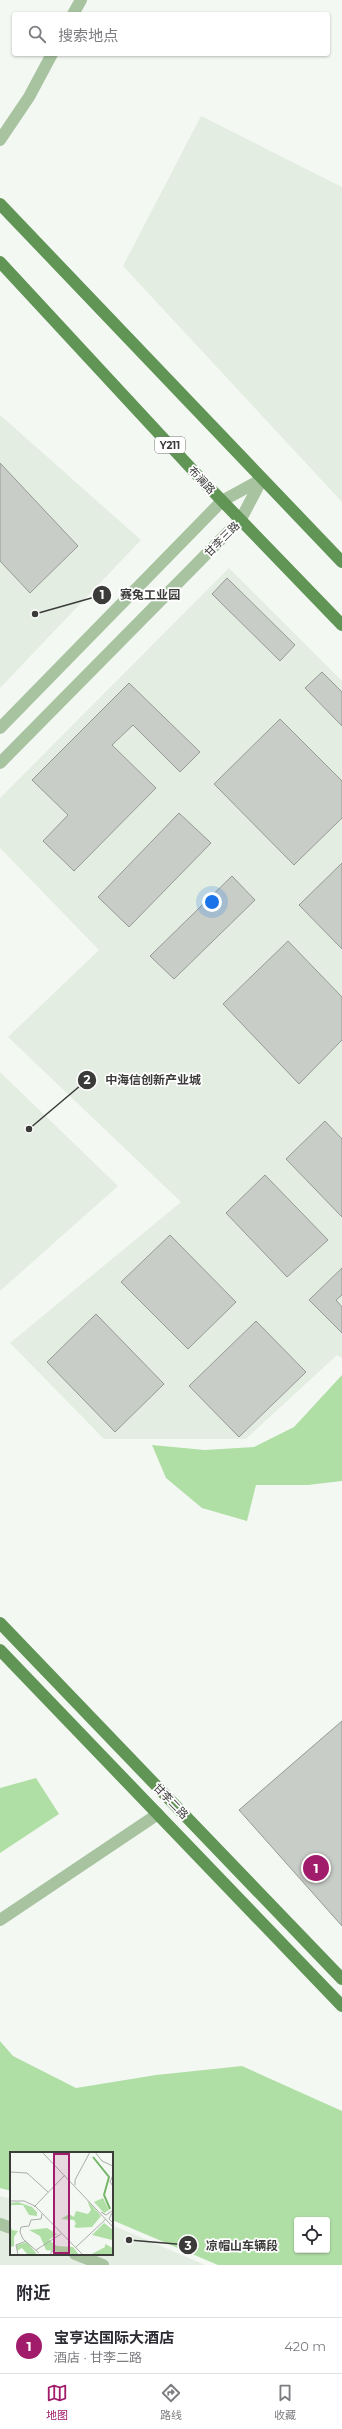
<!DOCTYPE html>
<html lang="zh">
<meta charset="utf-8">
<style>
body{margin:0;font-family:Montserrat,"Noto Sans SC",sans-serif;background:#f2f2f3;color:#2b2b33}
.controls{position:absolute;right:12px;bottom:12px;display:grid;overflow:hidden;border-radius:4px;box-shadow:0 1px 3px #0004}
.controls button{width:36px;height:36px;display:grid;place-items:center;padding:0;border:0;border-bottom:1px solid #e1e1e2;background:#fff;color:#2b2b33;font:20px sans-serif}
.you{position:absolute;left:212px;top:902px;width:14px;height:14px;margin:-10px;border:3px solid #fff;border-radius:50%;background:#1a73e8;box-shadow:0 0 0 6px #1a73e833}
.badge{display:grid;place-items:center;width:26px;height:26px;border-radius:50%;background:#a11c6b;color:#fff;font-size:13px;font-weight:700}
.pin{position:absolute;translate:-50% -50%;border:2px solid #fff;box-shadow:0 1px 4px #0006}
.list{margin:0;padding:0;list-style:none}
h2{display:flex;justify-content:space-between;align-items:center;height:52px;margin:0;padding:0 16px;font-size:17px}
h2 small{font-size:13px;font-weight:400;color:#7c7c81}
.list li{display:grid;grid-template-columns:26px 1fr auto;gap:12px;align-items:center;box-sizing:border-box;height:56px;padding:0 16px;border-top:1px solid #e1e1e2}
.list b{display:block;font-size:15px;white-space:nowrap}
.list p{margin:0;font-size:13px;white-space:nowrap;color:#7c7c81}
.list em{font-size:13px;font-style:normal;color:#7c7c81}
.icon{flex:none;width:22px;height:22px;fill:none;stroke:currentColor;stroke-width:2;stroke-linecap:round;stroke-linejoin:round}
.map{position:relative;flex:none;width:342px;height:2265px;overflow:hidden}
.search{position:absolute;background:#fff;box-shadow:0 1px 3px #0004;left:12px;right:12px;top:12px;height:44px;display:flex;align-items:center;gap:10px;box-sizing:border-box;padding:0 14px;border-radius:4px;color:#7c7c81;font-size:15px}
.sheet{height:108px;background:#fff}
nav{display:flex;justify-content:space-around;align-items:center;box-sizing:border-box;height:56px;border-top:1px solid #e1e1e2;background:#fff;font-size:11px;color:#7c7c81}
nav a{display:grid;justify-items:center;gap:2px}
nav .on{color:#a11c6b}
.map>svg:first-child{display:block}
.built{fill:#e4ede1}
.green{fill:#b0dfa6;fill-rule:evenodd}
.building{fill:#c9cdc8;stroke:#969a95}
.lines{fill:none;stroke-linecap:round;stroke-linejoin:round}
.minor{stroke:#a7c3a0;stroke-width:12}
.major{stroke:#619556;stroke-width:12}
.labels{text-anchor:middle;stroke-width:3.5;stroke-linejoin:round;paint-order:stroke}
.shield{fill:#fff;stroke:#767675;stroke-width:1}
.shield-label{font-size:10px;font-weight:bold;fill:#3b3c3a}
.street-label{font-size:11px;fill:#3b3c3a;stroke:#fff}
.inset-river{fill:none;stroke:#76b669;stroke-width:2}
.inset-road{fill:none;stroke:#aaada9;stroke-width:1}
.view{fill:#a11c6b;fill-opacity:0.15;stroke:#a11c6b;stroke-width:2}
.inset-edge{fill:none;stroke:#3b3c3a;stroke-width:2}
.leader{fill:none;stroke:#3b3c3a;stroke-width:1.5}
.callout-dot{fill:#3b3c3a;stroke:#fff;stroke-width:1.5}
.mark-label{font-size:12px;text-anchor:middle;font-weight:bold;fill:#fff}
.callout-label{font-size:12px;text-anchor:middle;font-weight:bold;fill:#3b3c3a;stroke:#fff;stroke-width:3.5;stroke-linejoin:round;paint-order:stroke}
</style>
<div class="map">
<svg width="342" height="2265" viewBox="0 0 342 2265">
<rect width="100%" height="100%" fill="#f4f8f3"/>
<path class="built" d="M201,116L342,187V502L123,266Z
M0,415L141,540L0,688Z
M229,568L342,681V1358L337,1355L246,1439H104L10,1343L181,1202L8,1037L99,950L0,848V798Z
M0,1072L118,1186L0,1291Z
M0,2196L11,2199V2254H112V2225L205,2265H0Z"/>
<path class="green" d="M342,1375V1481L308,1485H256L247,1521L202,1508L166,1478L152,1445L205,1450L254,1447L294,1427Z
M36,1778L59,1814L0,1853V1788Z
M0,2041L13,2056L76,2088L156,2075L242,2066L342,2111V2265H218L112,2220V2153H11V2191L0,2188ZM297,2220H327V2250H297Z"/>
<path class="building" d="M0,463L78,546L30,593L0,561Z
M227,578L295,645L280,661L212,594Z
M322,672L342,692V726L305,688Z
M129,683L200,752L180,772L133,725L112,745L156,788L74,871L43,841L68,815L32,780Z
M280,719L342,781V818L294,865L214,784Z
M179,813L211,843L129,927L98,897Z
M342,863V949L299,905Z
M232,876L255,900L174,979L150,956Z
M288,941L342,997V1040L299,1084L223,1004Z
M325,1121L342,1139V1217L286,1159Z
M265,1175L328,1240L287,1277L226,1213Z
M170,1235L236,1302L188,1349L121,1282Z
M342,1268V1295L336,1300L342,1307V1333L309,1300Z
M96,1314L164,1384L115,1432L47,1362Z
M256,1321L306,1372L239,1437L189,1386Z
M342,1721V1926L239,1810Z"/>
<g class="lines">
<path class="minor" d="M73,14L81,0
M0,140L29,97L52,54
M0,728L222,501L262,479
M0,763L241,519L262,479
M0,1920L158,1814
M0,2224L11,2228
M75,2254L103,2265"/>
<path class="major" d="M0,204L342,562
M0,262L201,479L342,625
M0,1623L342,1979
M0,1650L342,2006"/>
</g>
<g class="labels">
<rect class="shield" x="155" y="437" width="30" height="16" rx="3"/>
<g class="shield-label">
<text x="170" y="449">Y211</text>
</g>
<g class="street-label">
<text transform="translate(202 480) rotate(47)" y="4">布澜路</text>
<text transform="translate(222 539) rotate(-45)" y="4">甘李三路</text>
<text transform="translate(171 1801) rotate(46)" y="4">甘李二路</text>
</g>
</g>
<g transform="translate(10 2152)">
<rect width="103" height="103" fill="#f4f8f3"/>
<path d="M93,46L99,58L94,61L84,50ZM77,48L91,64L82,75L66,76L64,74L66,72L64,68L51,67L59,62L64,65L66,59L78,62L81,58ZM8,50L22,55L27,60V64L19,63L13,53H0V51ZM94,71L103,78L102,88L82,83ZM0,73L2,78L8,79L4,85V94L1,95ZM37,76L47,82L39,88L47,94L63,95L69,103L36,98L30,84L19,78ZM17,90L26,101L27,103H18L12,96L7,99V93ZM95,92L103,96V103H80L95,95Z" fill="#b0dfa6"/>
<path class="inset-river" d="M83,5L99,25L94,43L100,57"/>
<path class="inset-road" d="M32,0L103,75M85,0L92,9L103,14M0,20L17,21L38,40M103,23L100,30L103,34M65,33V28L80,0M0,49H14L25,54L73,103M24,55L55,23M91,60L96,63L102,59M102,61L99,67L103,71M65,96L96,67M26,98L51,82M29,101L13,87L10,80L11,75L19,74L21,68L31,67L32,62M8,103L6,93L16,89M40,103L42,99L52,103"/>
<path class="view" d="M44,2H59V101H44Z"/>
<rect width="103" height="103" class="inset-edge"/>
</g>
<path class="leader" d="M35 614L102 595M29 1129L87 1080M129 2240L188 2245"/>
<g class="callout-dot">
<circle cx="35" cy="614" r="4"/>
<circle cx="29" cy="1129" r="4"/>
<circle cx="129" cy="2240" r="4"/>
<circle cx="102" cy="595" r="10"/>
<circle cx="87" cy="1080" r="10"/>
<circle cx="188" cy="2245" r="10"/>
</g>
<g class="mark-label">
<text x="102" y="599">1</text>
<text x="87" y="1084">2</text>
<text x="188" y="2250">3</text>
</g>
<g class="callout-label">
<text x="150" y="599">赛兔工业园</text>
<text x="153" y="1084">中海信创新产业城</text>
<text x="242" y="2250">凉帽山车辆段</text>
</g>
</svg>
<div class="controls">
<button><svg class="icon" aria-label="locate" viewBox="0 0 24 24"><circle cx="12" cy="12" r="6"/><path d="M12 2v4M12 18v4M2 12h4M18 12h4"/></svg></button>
</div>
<div class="you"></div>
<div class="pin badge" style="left:316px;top:1868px">1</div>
<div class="search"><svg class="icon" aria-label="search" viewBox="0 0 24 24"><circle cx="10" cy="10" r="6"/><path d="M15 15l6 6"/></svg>搜索地点</div>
</div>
<section class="sheet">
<h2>附近<small></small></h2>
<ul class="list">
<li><span class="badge">1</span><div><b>宝亨达国际大酒店</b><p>酒店 · 甘李二路</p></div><em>420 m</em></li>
</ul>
</section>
<nav>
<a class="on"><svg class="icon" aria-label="map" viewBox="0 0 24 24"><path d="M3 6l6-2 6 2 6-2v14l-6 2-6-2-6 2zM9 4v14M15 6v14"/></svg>地图</a>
<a><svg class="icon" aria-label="directions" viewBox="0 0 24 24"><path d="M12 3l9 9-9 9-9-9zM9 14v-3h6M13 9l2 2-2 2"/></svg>路线</a>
<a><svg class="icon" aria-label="saved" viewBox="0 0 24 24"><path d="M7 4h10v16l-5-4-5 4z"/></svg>收藏</a>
</nav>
